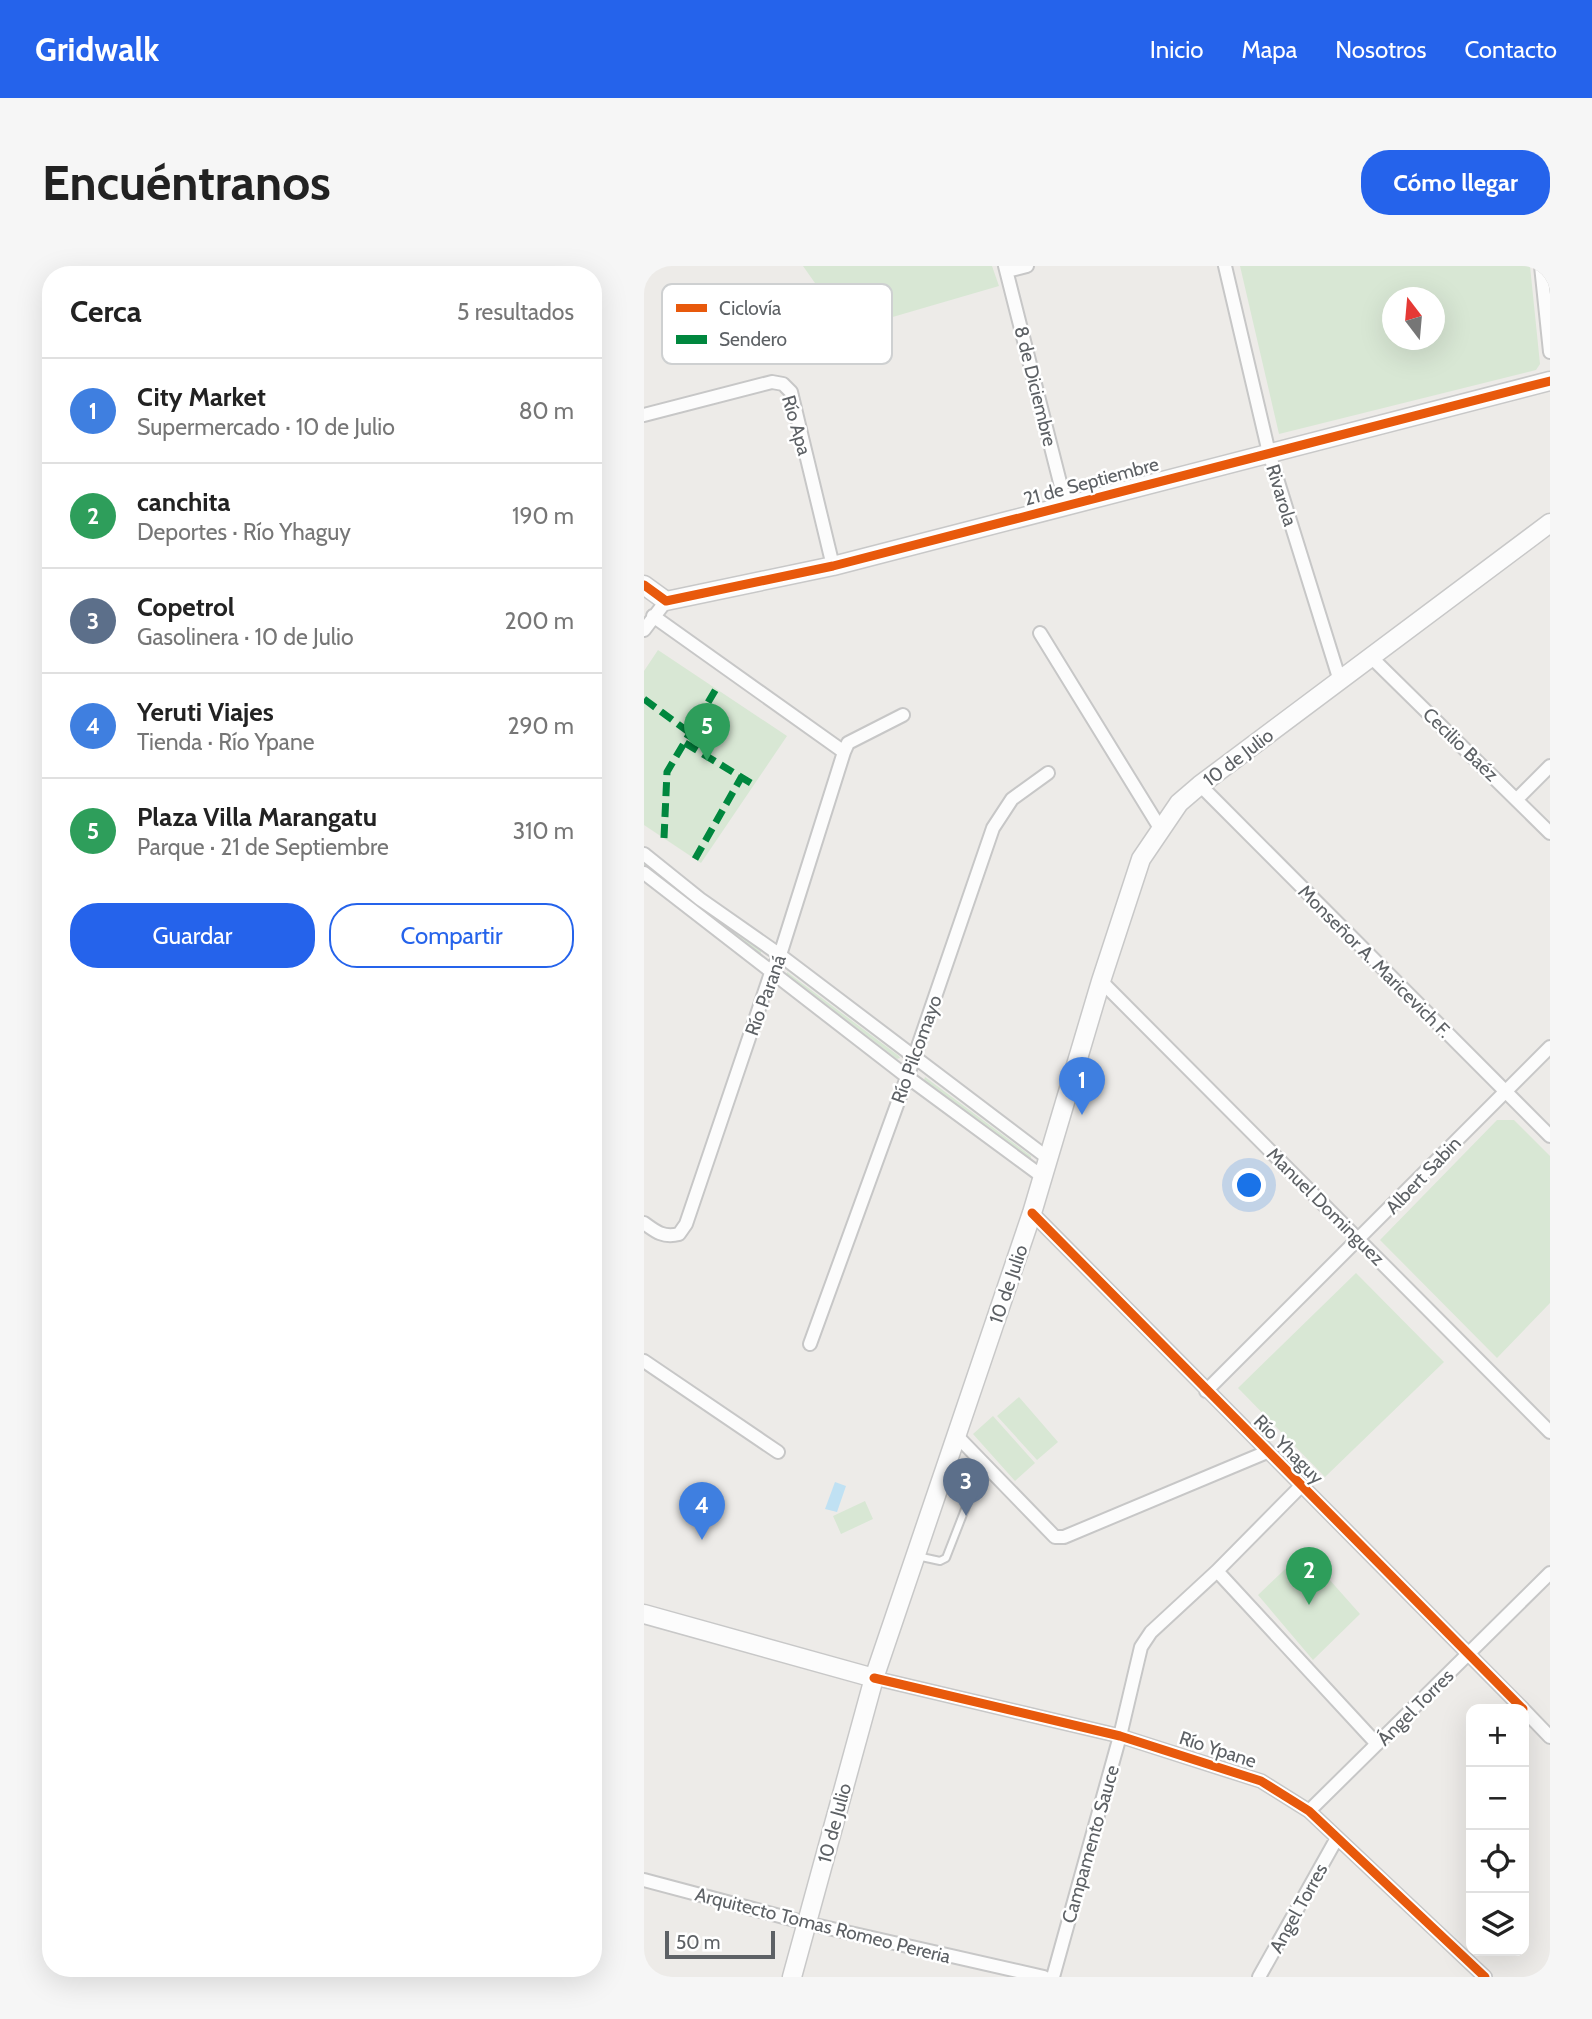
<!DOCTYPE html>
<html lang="es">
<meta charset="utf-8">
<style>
body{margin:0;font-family:Cabin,sans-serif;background:#f6f6f6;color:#222}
.controls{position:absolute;right:21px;bottom:21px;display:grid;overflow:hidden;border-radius:14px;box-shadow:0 7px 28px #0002}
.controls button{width:63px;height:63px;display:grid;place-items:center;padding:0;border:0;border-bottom:2px solid #e0e0e0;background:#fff;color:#222;font:35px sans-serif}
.compass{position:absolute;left:738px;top:21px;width:63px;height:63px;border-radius:50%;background:#fff;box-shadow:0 7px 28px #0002;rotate:344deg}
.scale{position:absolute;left:21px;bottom:18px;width:110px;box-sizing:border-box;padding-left:7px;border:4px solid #5d6165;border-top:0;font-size:19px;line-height:24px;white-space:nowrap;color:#5d6165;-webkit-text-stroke:5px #fff;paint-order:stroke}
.you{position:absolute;left:606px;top:920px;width:24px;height:24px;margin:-18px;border:5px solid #fff;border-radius:50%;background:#1a73e8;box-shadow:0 0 0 10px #1a73e833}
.badge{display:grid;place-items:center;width:46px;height:46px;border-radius:50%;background:#2563eb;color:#fff;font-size:23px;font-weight:700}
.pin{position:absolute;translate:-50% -58px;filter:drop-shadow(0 2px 4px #0008)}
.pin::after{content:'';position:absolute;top:37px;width:24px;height:21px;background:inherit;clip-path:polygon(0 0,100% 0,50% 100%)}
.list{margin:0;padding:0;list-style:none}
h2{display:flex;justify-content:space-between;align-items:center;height:91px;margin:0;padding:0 28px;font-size:30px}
h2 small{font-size:23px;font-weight:400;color:#767676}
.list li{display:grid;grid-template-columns:46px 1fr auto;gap:21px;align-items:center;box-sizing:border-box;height:105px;padding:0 28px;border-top:2px solid #e0e0e0}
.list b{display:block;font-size:26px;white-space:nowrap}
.list p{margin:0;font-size:23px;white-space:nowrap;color:#767676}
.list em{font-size:23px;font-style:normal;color:#767676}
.actions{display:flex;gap:14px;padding:21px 28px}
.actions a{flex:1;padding:16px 0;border:2px solid #2563eb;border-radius:28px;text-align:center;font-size:24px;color:#2563eb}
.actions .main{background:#2563eb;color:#fff}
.icon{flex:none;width:38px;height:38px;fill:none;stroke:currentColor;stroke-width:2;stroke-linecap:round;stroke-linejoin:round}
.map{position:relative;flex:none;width:906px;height:1711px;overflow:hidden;border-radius:28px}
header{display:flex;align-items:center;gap:42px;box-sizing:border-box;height:98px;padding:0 35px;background:#2563eb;color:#fff}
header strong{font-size:33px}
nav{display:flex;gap:38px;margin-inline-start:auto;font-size:24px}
.intro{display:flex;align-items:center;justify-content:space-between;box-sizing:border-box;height:168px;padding:0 42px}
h1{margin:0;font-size:49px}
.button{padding:18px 32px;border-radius:28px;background:#2563eb;color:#fff;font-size:24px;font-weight:700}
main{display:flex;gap:42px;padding:0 42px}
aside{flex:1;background:#fff;border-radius:28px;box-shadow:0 7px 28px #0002}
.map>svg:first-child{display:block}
.green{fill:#d8e7d4;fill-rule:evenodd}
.water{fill:#c0e1f3}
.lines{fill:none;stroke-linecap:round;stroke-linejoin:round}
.lane-casing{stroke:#c7c7c7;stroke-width:10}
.street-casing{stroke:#c7c7c7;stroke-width:16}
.secondary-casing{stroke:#c8c8c8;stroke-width:21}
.lane{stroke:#fcfcfc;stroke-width:6}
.street{stroke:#fcfcfc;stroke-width:12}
.secondary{stroke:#fcfcfc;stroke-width:18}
.quiet{stroke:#00873e;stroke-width:7;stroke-dasharray:14 7;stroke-linecap:butt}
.cycleway-casing{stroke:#fff;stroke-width:13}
.cycleway{stroke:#e8590c;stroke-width:9}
.labels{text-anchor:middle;stroke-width:5;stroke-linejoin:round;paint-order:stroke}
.street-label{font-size:19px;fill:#5d6165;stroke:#fff}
.key{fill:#fff;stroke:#ced0d1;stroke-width:2}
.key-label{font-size:19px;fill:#5d6165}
</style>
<header>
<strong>Gridwalk</strong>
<nav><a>Inicio</a><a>Mapa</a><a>Nosotros</a><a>Contacto</a></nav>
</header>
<div class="intro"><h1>Encuéntranos</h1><a class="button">Cómo llegar</a></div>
<main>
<aside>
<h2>Cerca<small>5 resultados</small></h2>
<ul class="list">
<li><span class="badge" style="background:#3f7fe0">1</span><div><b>City Market</b><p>Supermercado · 10 de Julio</p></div><em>80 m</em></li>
<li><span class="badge" style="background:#2e9e5b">2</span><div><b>canchita</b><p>Deportes · Río Yhaguy</p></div><em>190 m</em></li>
<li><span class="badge" style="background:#5c6f8a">3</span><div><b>Copetrol</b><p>Gasolinera · 10 de Julio</p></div><em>200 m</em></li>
<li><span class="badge" style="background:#3f7fe0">4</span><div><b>Yeruti Viajes</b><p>Tienda · Río Ypane</p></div><em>290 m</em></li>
<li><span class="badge" style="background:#2e9e5b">5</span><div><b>Plaza Villa Marangatu</b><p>Parque · 21 de Septiembre</p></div><em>310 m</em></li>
</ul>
<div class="actions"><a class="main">Guardar</a><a>Compartir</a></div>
</aside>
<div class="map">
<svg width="906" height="1711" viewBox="0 0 906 1711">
<rect width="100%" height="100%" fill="#edebe8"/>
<path class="green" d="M159,0H348L355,20L204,64Z
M596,0H886L896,98L892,104L635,168ZM748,32H790V74H748Z
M14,384L143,470L57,597L0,559V405Z
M0,595L117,685V688L0,600Z
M143,706L255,790L256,792L253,793L143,708Z
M281,811L387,890V892H385L280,814Z
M853,854H870L906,890V1037L853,1092L736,974Z
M712,1007L800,1096L681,1211L594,1122Z
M375,1131L414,1176L393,1194L353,1150Z
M349,1150L391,1197L371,1215L329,1168Z
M221,1235L229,1253L197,1268L189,1250Z
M660,1285L716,1348L669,1394L614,1329Z"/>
<path class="water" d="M191,1216L202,1220L193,1246L181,1243Z"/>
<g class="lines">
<defs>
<path id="lane" d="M303,1204L332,1215
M273,1290L296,1295L302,1292L339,1197"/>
<path id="street" d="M361,0L422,240
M581,0L625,187L696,415
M897,0L906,86
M363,5L383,0
M0,149L128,116L139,118L147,126L189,300
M9,350L200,486
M0,364L22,335
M396,367L516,562
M727,391L906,567
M556,519L906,870
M873,533L906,500
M0,588L56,633L136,689L405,893
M0,607L262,810L399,911
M457,715L906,1166
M388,947L879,1443
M0,957C12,966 20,972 35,968L42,958L128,704L136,689L200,486L204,477L259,449
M166,1078L270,792L349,562L368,533L404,507
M0,1095L134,1186
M562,1125L906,781
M312,1169L411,1271H420L623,1186
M573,1305L733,1478
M230,1412L476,1470L617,1515L665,1545L841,1711
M880,1444L906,1471
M665,1545L906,1307
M0,1614L162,1657L400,1711
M409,1711L476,1470L497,1381L507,1366L573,1305L658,1219
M615,1711L693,1572"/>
<path id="secondary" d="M0,319L22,335L189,300L906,115
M0,1348L230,1412
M148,1711L230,1412L388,947L457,715L497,593L535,537L556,519L906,257"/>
</defs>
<use href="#lane" class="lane-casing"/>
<use href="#street" class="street-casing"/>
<use href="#secondary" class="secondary-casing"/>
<use href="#lane" class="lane"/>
<use href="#street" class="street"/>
<use href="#secondary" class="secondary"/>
<path class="quiet" d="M0,433L46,467
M41,477L110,519
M20,572L23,506L72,423
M51,593L98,510"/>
<defs>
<path id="cycleway" d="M0,319L22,335L189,300L906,115
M388,947L879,1443
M230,1412L476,1470L617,1515L665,1545L841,1711"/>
</defs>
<use href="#cycleway" class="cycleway-casing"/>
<use href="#cycleway" class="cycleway"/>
</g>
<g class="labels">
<g class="street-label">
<text transform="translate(392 120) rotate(76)" y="7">8 de Diciembre</text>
<text transform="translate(153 159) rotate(74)" y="7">Río Apa</text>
<text transform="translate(447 215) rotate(-15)" y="7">21 de Septiembre</text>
<text transform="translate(638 229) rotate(73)" y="7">Rivarola</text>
<text transform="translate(817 478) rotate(44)" y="7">Cecilio Baéz</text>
<text transform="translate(594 491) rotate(-37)" y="7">10 de Julio</text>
<text transform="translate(731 695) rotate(45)" y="7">Monseñor A. Maricevich F.</text>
<text transform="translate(121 729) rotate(-70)" y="7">Río Paraná</text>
<text transform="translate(272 783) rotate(-70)" y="7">Río Pilcomayo</text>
<text transform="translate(779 909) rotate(-46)" y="7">Albert Sabin</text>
<text transform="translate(682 940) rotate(45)" y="7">Manuel Dominguez</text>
<text transform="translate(364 1018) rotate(-71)" y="7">10 de Julio</text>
<text transform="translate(645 1183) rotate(45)" y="7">Río Yhaguy</text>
<text transform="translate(771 1441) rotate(-45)" y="7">Ángel Torres</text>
<text transform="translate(574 1483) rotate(18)" y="7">Río Ypane</text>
<text transform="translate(190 1557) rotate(-75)" y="7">10 de Julio</text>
<text transform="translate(446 1578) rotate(-74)" y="7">Campamento Sauce</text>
<text transform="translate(654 1642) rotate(-61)" y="7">Angel Torres</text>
<text transform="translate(179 1659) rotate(14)" y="7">Arquitecto Tomas Romeo Pereria</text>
</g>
</g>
<rect x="18" y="18" width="230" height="80" rx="10" class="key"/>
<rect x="32" y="38" width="31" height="8" fill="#e8590c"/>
<rect x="32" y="69" width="31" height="9" fill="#00873e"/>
<g class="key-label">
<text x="75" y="49">Ciclovía</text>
<text x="75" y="80">Sendero</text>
</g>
</svg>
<div class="controls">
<button>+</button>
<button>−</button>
<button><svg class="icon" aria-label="locate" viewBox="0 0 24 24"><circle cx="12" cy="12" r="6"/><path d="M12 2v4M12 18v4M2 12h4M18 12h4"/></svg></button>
<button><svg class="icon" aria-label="layers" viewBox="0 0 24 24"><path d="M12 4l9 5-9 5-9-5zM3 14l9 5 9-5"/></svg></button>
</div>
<svg class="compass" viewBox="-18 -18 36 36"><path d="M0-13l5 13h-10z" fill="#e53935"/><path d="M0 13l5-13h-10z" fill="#767676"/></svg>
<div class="scale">50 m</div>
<div class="you"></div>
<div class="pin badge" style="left:438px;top:849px;background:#3f7fe0">1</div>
<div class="pin badge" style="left:665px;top:1339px;background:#2e9e5b">2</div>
<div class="pin badge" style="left:322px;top:1250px;background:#5c6f8a">3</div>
<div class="pin badge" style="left:58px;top:1274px;background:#3f7fe0">4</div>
<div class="pin badge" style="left:63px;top:495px;background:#2e9e5b">5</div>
</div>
</main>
